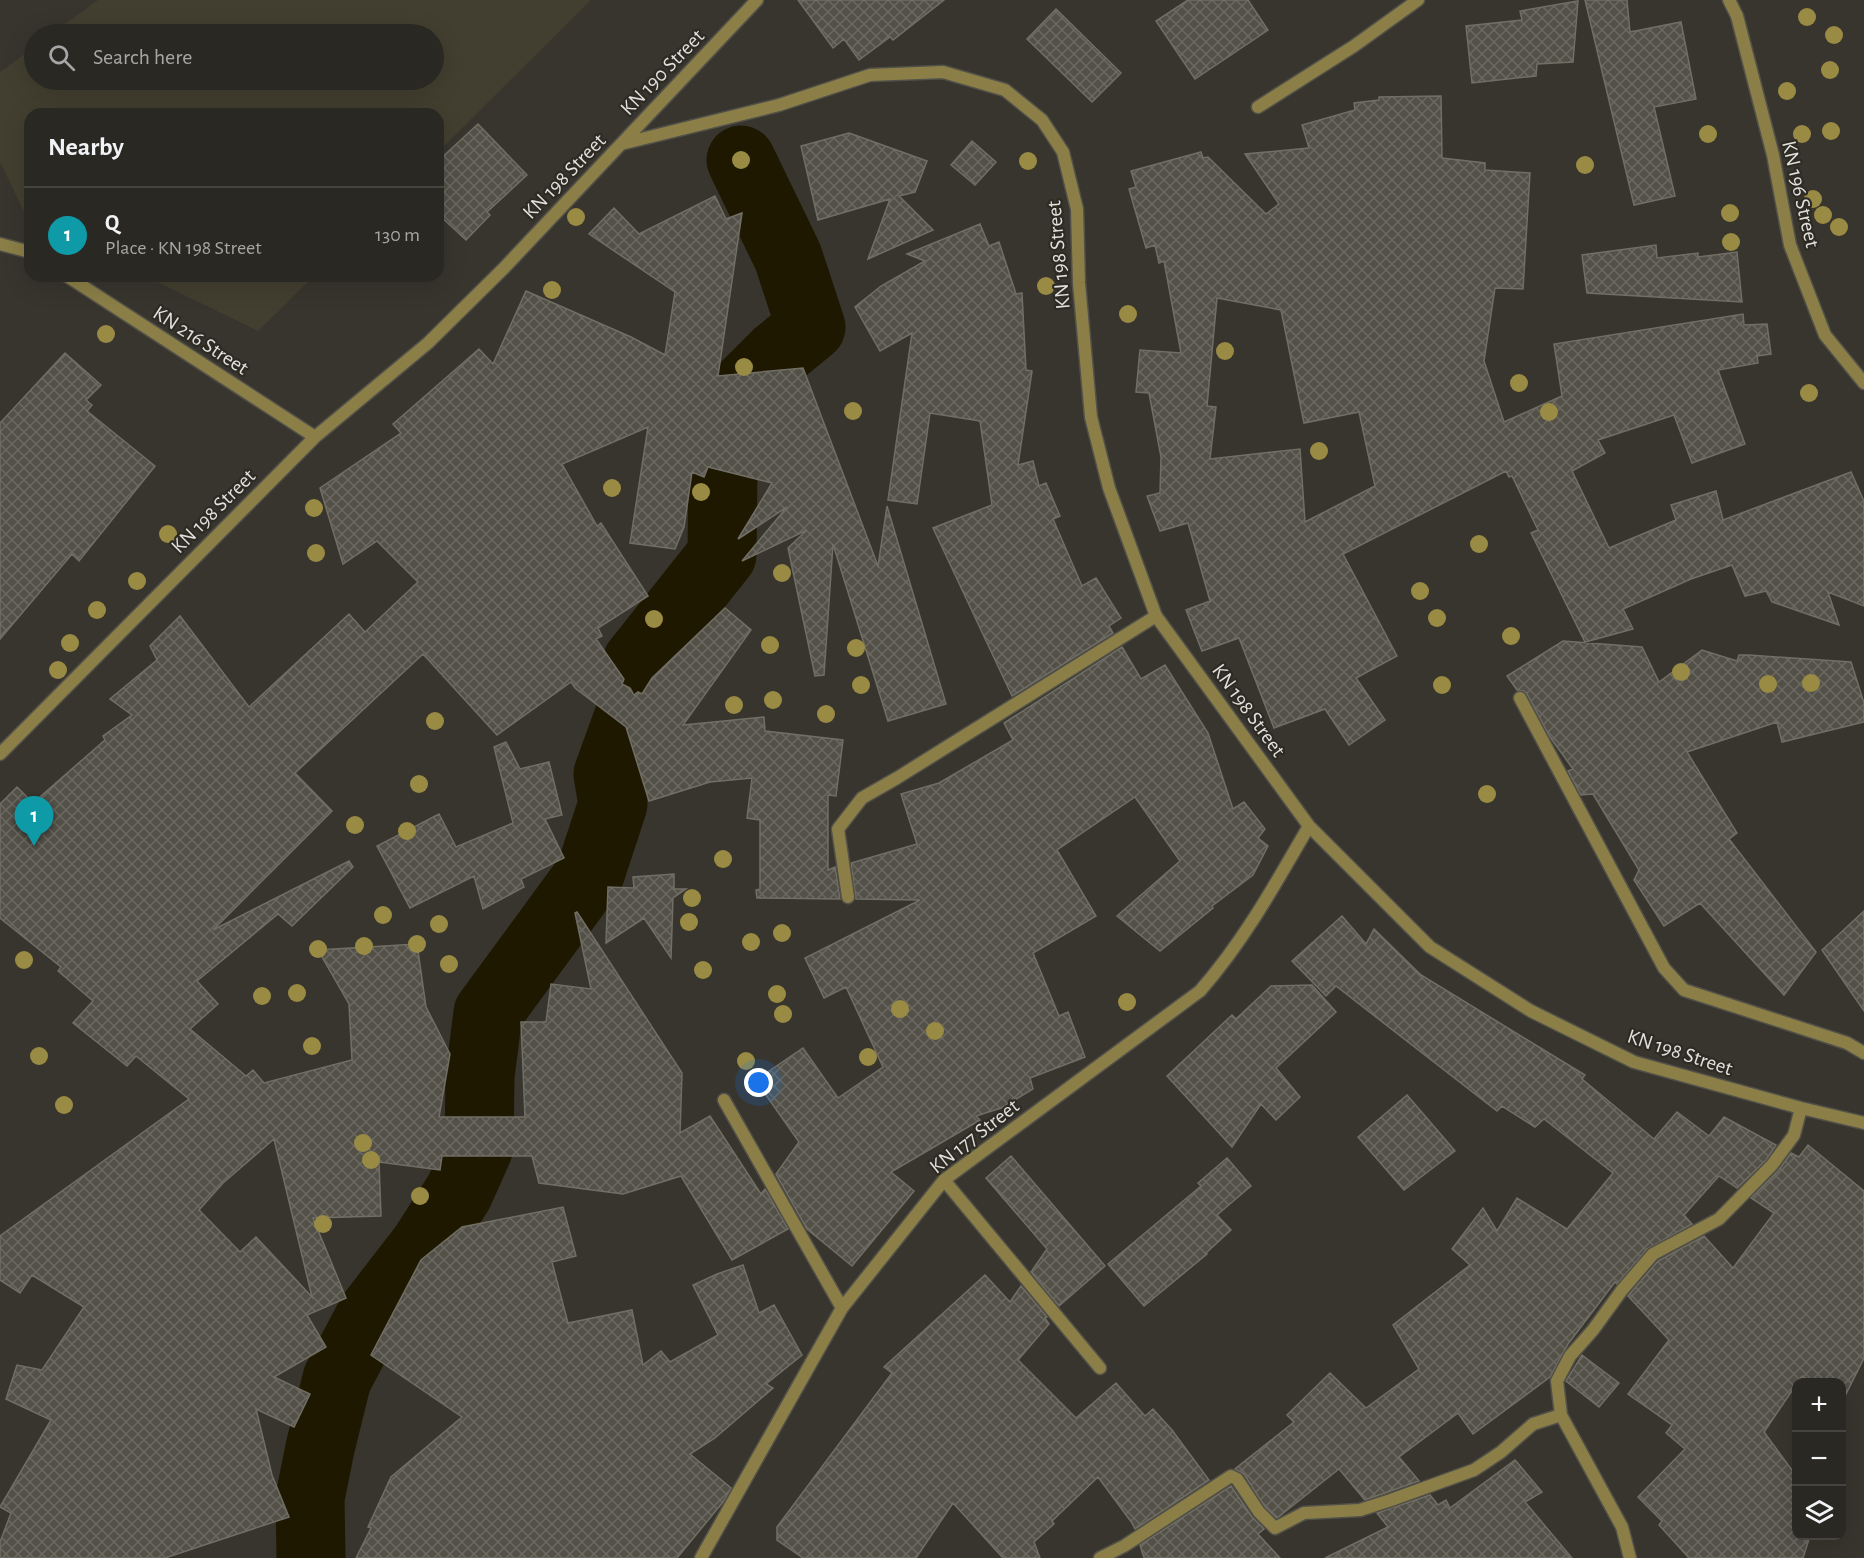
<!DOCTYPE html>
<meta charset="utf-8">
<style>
body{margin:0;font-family:"Alegreya Sans",sans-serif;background:#35342f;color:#f1f3f6}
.controls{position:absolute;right:18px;bottom:18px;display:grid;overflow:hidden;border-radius:12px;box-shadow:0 6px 24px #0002}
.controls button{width:54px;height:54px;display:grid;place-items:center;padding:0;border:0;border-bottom:2px solid #454440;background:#292822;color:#f1f3f6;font:30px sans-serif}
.you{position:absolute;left:759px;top:1083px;width:21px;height:21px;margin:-15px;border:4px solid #fff;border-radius:50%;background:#1a73e8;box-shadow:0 0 0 9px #1a73e833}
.badge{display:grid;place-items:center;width:39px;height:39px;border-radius:50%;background:#95b2f1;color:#fff;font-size:20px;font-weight:700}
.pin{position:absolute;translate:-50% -50px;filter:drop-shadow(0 2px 3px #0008)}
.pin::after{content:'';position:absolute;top:32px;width:21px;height:18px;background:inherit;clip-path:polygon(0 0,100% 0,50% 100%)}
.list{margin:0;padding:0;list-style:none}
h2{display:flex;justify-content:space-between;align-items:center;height:78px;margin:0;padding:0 24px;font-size:26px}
h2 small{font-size:20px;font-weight:400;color:#a5a6a5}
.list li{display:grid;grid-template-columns:39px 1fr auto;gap:18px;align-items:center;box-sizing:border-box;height:96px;padding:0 24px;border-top:2px solid #454440}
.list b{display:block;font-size:22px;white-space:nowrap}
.list p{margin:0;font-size:20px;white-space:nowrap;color:#a5a6a5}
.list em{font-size:20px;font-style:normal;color:#a5a6a5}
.icon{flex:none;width:33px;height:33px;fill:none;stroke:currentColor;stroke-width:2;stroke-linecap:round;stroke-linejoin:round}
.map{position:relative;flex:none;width:1864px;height:1558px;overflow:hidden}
.search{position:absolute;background:#292822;box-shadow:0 6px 24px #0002;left:24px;top:24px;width:420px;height:66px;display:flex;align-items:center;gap:15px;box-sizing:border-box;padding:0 21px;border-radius:33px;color:#a5a6a5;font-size:22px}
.panel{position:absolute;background:#292822;box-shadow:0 6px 24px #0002;left:24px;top:108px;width:420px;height:174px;border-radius:18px}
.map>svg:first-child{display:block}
.built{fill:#423f30}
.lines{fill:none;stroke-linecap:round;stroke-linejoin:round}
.stream{stroke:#595442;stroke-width:12}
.river{stroke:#1e1800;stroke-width:69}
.building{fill:url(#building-cross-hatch);stroke:#716f65;stroke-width:1.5;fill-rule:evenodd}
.lane-casing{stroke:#525149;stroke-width:15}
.street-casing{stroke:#525149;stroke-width:15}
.lane{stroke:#8b7f47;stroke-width:12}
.street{stroke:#8b7f47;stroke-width:12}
.tree{fill:#9a8b44}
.labels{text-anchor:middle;stroke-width:4.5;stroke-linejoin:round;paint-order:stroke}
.street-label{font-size:21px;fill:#e2e1dc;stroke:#2d2b23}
</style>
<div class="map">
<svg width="1864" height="1558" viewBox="0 0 1864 1558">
<defs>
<pattern id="building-cross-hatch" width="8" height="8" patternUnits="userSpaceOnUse" patternTransform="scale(1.5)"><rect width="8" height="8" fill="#525047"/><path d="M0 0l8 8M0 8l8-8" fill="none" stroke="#6b6961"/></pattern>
</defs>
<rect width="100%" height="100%" fill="#37352d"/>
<path class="built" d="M98,0H591L438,152V114H30V220L27,218L0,162V72L34,47V80H434V34H51Z
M145,276H314L258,331Z"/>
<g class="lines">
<path class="stream" d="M298,1449L315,1476"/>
<path class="river" d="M311,1558L310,1498L320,1448L337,1379L371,1315L425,1245L459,1192L479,1147L480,1076L488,1013L590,874L613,804L608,774L633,705L637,662L722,555L723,467L739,393L778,354L811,327L788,257L741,160"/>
</g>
<path class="building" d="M798,0H944L893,40L890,37L859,60L844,39L833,48Z
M1188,0H1248L1268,30L1195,79L1156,21Z
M1585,0H1627L1630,32L1681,22L1696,99L1654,107L1675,196L1634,205Z
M1578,1L1573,62L1537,64L1536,76L1472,83L1466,26L1522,20L1520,11Z
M1056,9L1121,73L1092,102L1027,39Z
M1441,96L1442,158L1485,163V170L1530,173L1523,289L1495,288L1484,361L1504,422L1562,396L1554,344L1743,314L1744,325L1767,324L1771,354L1757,356L1758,363L1718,370L1745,444L1692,463L1674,415L1598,440L1605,453L1572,471L1609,548L1676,520L1671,505L1716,491L1723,520L1851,472L1864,501V606L1828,592L1839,625L1772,602L1766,591L1745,596L1732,565L1691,579L1623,609L1633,629L1585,642L1531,533L1538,530L1512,476L1509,477L1506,471L1343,554L1397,656L1356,678L1385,720L1349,745L1325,709L1274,728L1239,638L1202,651L1186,610L1210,601L1188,523L1160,531L1147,496L1160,493L1161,457L1149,393L1136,392L1140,350L1181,353L1164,261L1159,263L1155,245L1146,248L1129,189L1136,187L1131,171L1201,152L1203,158L1208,157L1266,214L1279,204L1245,154L1309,148L1302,125L1355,110L1354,103L1379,100V97ZM1217,298L1281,310L1304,423L1359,412L1375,486L1305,522L1300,449L1210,459L1216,407L1207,406Z
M478,124L527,175L487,212L490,215L466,240L438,214V161Z
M849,133L927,161L915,192L899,196L933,230L868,259L890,199L818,220L801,146Z
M972,141L996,162L975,185L951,165Z
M715,196L726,219L742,213L718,376L803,368L878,566L887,506L946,704L888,721L833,544L824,675L815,676L788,548L807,530L742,561L787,507L738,539L772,483L708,467L704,477L692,472L684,527L675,549L630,543L648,427L562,464L597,526L601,523L648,596L598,628L602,636L596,639L624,679L622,684L630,688L634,695L638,692L642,694L652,678L725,608L751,630L683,725L764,717L765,731L843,740L836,796L828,795V870L835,867L840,899L757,898L756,890L760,889V820L747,818L752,778L710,782L649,801L626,727L575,688L571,682L497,735L423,654L295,773L332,811L213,930L349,861L353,867L292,926L278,914L197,981L218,1004L190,1029L246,1076L253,1070L264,1083L352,1060L349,1004L318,950L417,944L426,1007L450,1054L439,1117H525L521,1022H546L551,984L591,989L575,913L577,912L682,1073L680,1133L710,1116L761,1194L765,1189L788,1229L732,1260L681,1176L623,1194L539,1183L532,1156H442L440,1170L379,1162L381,1216L313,1218L346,1298L307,1315L326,1347L274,1377L310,1394L294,1427L256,1409L272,1475L289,1517L165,1558H0V1542L11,1513L0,1507L51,1420L6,1399L17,1365L42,1370L84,1307L32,1275L20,1293L0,1280V1236L189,1099L136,1056L127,1066L73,1023L93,1001L58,971L61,967L0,918V804L17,787L33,803L105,740L103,736L132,715L110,699L157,660L150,646L180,616L249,707L349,614L365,632L418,582L377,541L343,564L320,488L401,433L393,424L479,349L493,364L526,291L631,337L665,355L675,292L589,234L614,208L639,234ZM274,1139L312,1297L256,1237L240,1252L199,1210L223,1183Z
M980,224L989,246L999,242L1016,294L1022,293L1026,370L1032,371L1018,465L1033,461L1039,486L1046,483L1060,516L1053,519L1082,586L1096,578L1121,618L1109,626L1113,633L1012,696L933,528L992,505L980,421L930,413L917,504L888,500L912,333L880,351L855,307L881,286L925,261L907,254Z
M1656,245L1657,258L1698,253V257L1737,252L1742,302L1587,293L1582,255Z
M65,353L101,385L86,400L92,405L87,411L155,466L79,561L72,554L0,639V423Z
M1563,641L1642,647L1659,682L1702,650L1737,661L1739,655H1749L1851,662L1864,703V722L1782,742L1777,722L1687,752L1737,833L1729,839L1816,952L1784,995L1700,903L1664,926L1634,880L1639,870L1593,794L1581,795L1568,771L1573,769L1550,737L1527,694L1524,691L1517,690L1507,676Z
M1122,647L1141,679L1165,665L1208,733L1233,809L1244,802L1265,829L1258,838L1268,846L1253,875L1212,906L1213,908L1160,951L1117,916L1180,861L1135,797L1057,850L1096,916L1033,953L1059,1016L1068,1012L1085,1057L1030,1078L1033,1089L1001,1108L976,1116L980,1120L891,1172L914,1191L852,1266L807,1229L776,1174L799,1142L754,1078H759L803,1048L838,1098L883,1067L846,987L824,998L805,958L920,900L856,899L851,863L917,844L901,794L939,783L1013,740L1004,723Z
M506,742L520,769L549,762L562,815L545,819L564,858L521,879L524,887L483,909L474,876L410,908L377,846L439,814L456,847L513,823L494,747Z
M674,874V889H686L673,898L671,958L644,918L606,943L608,887L634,888L633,877Z
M1864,911V1011L1822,950Z
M1342,916L1366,944L1374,929L1421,975L1585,1075L1582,1079L1654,1139L1677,1112L1709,1136L1724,1117L1776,1145L1766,1160L1737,1188L1719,1176L1684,1215L1692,1224L1647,1249L1617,1284L1615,1282L1568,1344L1550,1377L1473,1434L1458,1413L1399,1457L1419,1481L1365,1500L1339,1469L1277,1518L1265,1507L1244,1474L1235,1469L1294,1422L1287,1415L1330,1373L1366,1408L1419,1369L1393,1325L1470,1265L1452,1249L1483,1208L1497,1231L1517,1198L1567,1229L1613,1173L1544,1119L1535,1127L1502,1106L1497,1111L1336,986L1326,996L1292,961Z
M1312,985L1336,1012L1276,1068L1300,1097L1276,1120L1261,1104L1232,1147L1167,1076L1232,1015L1236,1019L1271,986Z
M1407,1095L1455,1151L1404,1190L1358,1137Z
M1808,1145L1864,1191V1358L1843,1400L1842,1399V1383H1813L1802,1376L1764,1432L1797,1477V1536H1810L1803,1558H1689L1659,1525L1662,1521L1638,1497L1685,1449L1666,1433L1672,1425L1628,1394L1669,1340L1628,1296L1658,1261L1704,1236L1733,1268L1774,1213L1751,1198L1778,1171L1791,1153L1799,1157Z
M1011,1156L1105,1266L1059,1306L1031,1272L1047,1249L986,1178Z
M1227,1158L1251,1186L1217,1215L1231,1230L1206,1253L1207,1254L1144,1306L1108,1264L1201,1186L1198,1183Z
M563,1207L576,1256L552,1262L568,1323L632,1310L643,1365L661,1351L670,1362L718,1335L693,1285L717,1274L743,1265L759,1313L774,1305L802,1355L766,1384L773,1388L715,1438L690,1454L731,1488L723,1502L677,1558H356L371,1528L368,1527L391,1477L462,1417L371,1355L421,1260L462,1227Z
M985,1275L1010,1302L1021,1286L1047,1317L1045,1318L1049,1324L1018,1360L1076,1418L1116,1383L1145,1416L1153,1409L1172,1430L1209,1480L1135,1529L1132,1523L1098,1477L1052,1521L1054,1524L1034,1542L1040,1558H1003L953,1503L916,1558H803L777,1540V1527L892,1373L884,1367Z
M1582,1355L1619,1383L1599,1407L1566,1381Z
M1515,1460L1542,1492L1525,1502L1572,1558H1325L1388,1527L1377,1513L1430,1495L1438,1505L1446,1500L1450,1508Z
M1231,1486L1252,1517L1264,1529L1258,1534L1280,1558H1144L1140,1545Z"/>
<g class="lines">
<defs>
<path id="lane" d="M1520,698L1664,968L1684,990L1847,1043L1864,1053"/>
<path id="street" d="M1729,0L1737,16L1773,155L1790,245L1825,335L1864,383
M1258,107L1354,46L1418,0
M622,143L757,0
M0,244L30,252
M67,276L315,437
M0,754L315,437L428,343L504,268L621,144L779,105L870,75L943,72L1005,90L1042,120L1063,152L1077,209L1079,283L1091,417L1109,488L1156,616L1309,826L1430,947L1531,1011L1634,1062L1801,1108L1864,1123
M848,897L838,829L862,798L897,778L1156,616
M724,1100L842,1308
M944,1180L1100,1368
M1561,1415L1622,1527L1630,1558
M701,1558L842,1308L944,1180L1200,991C1244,941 1276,883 1309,826
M1100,1558L1124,1546L1231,1476L1237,1479L1259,1512L1275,1528L1304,1513L1360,1510L1391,1500L1474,1470L1501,1452L1533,1424L1561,1415L1557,1381L1570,1356L1593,1330L1622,1290L1653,1254L1719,1219L1772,1165L1794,1135L1801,1108"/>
</defs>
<use href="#lane" class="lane-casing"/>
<use href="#street" class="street-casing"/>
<use href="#lane" class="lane"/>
<use href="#street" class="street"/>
</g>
<g class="tree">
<circle cx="1807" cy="17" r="9"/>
<circle cx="1834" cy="35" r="9"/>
<circle cx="1830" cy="70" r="9"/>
<circle cx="1787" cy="91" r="9"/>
<circle cx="1831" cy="131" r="9"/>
<circle cx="1708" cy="134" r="9"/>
<circle cx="1802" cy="134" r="9"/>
<circle cx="741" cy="160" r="9"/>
<circle cx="1028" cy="161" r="9"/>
<circle cx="1585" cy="165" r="9"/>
<circle cx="1813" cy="199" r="9"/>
<circle cx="1730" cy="213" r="9"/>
<circle cx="1823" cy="215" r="9"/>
<circle cx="576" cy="217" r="9"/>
<circle cx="1839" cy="227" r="9"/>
<circle cx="1731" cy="242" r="9"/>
<circle cx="1046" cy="286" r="9"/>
<circle cx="552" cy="290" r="9"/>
<circle cx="1128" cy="314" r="9"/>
<circle cx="106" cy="334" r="9"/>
<circle cx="1225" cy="351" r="9"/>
<circle cx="744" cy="367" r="9"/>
<circle cx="1519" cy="383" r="9"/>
<circle cx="1809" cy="393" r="9"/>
<circle cx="853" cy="411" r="9"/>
<circle cx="1549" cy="412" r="9"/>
<circle cx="1319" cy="451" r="9"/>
<circle cx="612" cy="488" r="9"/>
<circle cx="701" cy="492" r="9"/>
<circle cx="314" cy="508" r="9"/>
<circle cx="168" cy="534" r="9"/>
<circle cx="1479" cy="544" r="9"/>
<circle cx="316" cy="553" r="9"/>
<circle cx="782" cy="573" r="9"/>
<circle cx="137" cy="581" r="9"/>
<circle cx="1420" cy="591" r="9"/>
<circle cx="97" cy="610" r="9"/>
<circle cx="1437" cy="618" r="9"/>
<circle cx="654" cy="619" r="9"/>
<circle cx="1511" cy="636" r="9"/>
<circle cx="70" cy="643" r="9"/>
<circle cx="770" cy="645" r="9"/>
<circle cx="856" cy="648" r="9"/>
<circle cx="58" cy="670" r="9"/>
<circle cx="1681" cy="672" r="9"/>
<circle cx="1811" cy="683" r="9"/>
<circle cx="1768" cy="684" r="9"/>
<circle cx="861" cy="685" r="9"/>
<circle cx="1442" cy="685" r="9"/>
<circle cx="773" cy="700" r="9"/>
<circle cx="734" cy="705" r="9"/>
<circle cx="826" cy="714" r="9"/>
<circle cx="435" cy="721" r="9"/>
<circle cx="419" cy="784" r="9"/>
<circle cx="1487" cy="794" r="9"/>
<circle cx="355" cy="825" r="9"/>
<circle cx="407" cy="831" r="9"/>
<circle cx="723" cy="859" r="9"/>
<circle cx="692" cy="898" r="9"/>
<circle cx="383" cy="915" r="9"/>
<circle cx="689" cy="922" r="9"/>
<circle cx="439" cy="924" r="9"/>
<circle cx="782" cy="933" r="9"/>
<circle cx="751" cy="942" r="9"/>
<circle cx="417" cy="944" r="9"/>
<circle cx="364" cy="946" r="9"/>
<circle cx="318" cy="949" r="9"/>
<circle cx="24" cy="960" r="9"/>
<circle cx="449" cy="964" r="9"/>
<circle cx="703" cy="970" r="9"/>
<circle cx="297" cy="993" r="9"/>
<circle cx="777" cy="994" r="9"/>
<circle cx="262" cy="996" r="9"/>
<circle cx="1127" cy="1002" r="9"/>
<circle cx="900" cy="1009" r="9"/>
<circle cx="783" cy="1014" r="9"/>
<circle cx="935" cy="1031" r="9"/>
<circle cx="312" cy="1046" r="9"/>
<circle cx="39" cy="1056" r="9"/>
<circle cx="868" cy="1057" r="9"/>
<circle cx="746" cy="1061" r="9"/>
<circle cx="64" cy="1105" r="9"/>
<circle cx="363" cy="1143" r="9"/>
<circle cx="371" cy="1160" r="9"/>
<circle cx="420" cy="1196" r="9"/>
<circle cx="323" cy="1224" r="9"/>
</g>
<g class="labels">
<g class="street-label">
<text transform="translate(662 72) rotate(-46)" y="7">KN 190 Street</text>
<text transform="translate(564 176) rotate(-46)" y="7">KN 198 Street</text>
<text transform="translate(1801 194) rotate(77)" y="7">KN 196 Street</text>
<text transform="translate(1058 255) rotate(-95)" y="7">KN 198 Street</text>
<text transform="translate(201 340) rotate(33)" y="7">KN 216 Street</text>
<text transform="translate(213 511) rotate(-45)" y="7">KN 198 Street</text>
<text transform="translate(1249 710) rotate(54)" y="7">KN 198 Street</text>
<text transform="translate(1680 1052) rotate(18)" y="7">KN 198 Street</text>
<text transform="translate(974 1136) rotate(-38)" y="7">KN 177 Street</text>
</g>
</g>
</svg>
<div class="controls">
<button>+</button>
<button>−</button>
<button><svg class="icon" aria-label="layers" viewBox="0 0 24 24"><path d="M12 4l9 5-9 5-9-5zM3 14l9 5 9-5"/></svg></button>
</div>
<div class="you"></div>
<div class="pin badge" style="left:34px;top:846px;background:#0f9aa8">1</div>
<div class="search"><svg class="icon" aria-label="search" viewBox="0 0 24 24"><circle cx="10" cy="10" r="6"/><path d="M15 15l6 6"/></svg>Search here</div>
<section class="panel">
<h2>Nearby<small></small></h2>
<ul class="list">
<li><span class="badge" style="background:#0f9aa8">1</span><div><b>Q</b><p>Place · KN 198 Street</p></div><em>130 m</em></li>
</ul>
</section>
</div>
